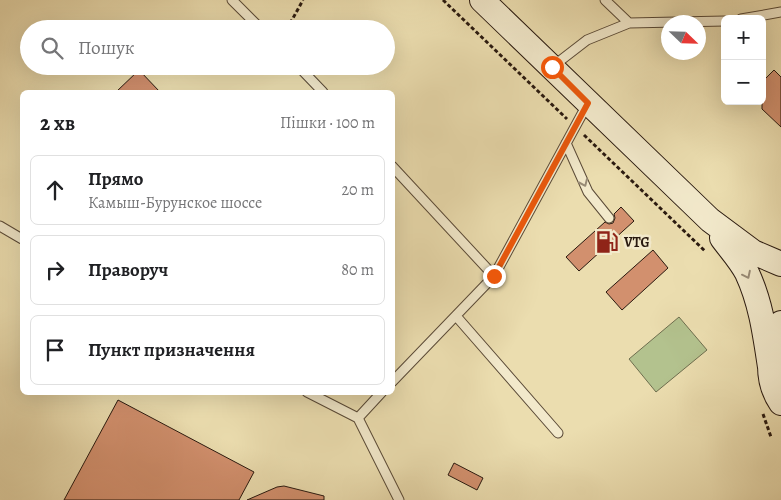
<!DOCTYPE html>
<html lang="uk">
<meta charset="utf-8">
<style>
body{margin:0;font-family:Alegreya,serif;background:#f6f6f6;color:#202124}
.controls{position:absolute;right:15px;top:15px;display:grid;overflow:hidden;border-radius:8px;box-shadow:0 5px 20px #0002}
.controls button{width:45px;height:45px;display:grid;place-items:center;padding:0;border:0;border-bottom:1px solid #e0e0e0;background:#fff;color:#202124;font:25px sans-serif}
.compass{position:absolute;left:661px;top:15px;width:45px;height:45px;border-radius:50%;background:#fff;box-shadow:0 5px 20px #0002;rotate:113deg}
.stop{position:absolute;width:15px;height:15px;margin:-11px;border:4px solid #ea580c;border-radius:50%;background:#fff}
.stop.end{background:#ea580c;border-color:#fff;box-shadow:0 1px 5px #0008}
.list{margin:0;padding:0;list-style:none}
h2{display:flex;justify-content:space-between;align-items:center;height:65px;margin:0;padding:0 20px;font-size:21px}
h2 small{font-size:16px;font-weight:400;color:#757577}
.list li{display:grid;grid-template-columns:32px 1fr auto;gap:15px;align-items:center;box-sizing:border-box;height:70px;margin:0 10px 10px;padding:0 10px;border:1px solid #e0e0e0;border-radius:8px}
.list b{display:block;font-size:19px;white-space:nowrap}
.list p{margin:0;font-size:16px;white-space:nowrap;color:#757577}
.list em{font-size:16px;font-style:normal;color:#757577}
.icon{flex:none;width:28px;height:28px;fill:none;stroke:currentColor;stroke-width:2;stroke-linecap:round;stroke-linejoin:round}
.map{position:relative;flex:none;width:781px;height:500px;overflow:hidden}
.search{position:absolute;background:#fff;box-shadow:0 5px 20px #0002;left:20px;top:20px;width:375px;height:55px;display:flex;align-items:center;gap:12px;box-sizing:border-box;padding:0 18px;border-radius:28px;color:#757577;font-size:19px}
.panel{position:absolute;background:#fff;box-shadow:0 5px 20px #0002;left:20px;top:90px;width:375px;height:305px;border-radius:8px}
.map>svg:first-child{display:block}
.green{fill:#b3c28e;stroke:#6e6e4e}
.building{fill:#d2906e;stroke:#29190f}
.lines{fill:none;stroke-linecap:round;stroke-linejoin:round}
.service-casing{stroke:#5a4a37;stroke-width:11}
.secondary-casing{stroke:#29190f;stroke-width:26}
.path{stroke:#29190f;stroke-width:3;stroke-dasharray:4 2.5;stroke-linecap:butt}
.service{stroke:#f2e9cb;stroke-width:9}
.secondary{stroke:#f2e9cb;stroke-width:24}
.oneway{stroke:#988b76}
.route{stroke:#ea580c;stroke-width:6}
.labels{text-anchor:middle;stroke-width:5;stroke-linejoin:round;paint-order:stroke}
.poi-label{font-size:14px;font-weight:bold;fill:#29190f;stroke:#f2e9cb;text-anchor:start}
</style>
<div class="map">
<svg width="781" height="500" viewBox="0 0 781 500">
<rect width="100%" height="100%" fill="#ebddaf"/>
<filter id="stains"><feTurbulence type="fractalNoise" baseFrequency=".004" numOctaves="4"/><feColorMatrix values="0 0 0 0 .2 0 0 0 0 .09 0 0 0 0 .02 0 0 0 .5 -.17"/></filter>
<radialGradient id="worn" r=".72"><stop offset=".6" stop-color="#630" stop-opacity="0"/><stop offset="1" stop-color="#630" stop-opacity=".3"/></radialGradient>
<path class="green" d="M679,317L707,350L656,392L629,359Z"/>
<path class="building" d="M139,70L160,92H116Z
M774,70L781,77V127L762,109V82Z
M621,207L634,221L579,271L566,257L605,222L609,224L613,223L615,218L614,214Z
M653,250L668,268L622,310L606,292Z
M118,400L254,472L239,500H64Z
M454,463L483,478L477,490L448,475Z
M284,486L324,496V500H247L277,487Z"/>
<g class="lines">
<defs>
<path id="service" d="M232,0L261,29
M605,0L629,23
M741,19L781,12
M298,66L323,92
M552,67L587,40L629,23L725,21
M566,143L588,192L609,218
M392,166L494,276
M0,226L22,239
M456,316L558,433
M392,382L494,276L588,103
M307,392L358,418
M382,392L358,418L399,500"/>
<path id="secondary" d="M482,0L710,220L753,252L781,264
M722,238C730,249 741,261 747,273C761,303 765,334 770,367
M781,323C769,348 764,378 781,403"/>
</defs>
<use href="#service" class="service-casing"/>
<use href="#secondary" class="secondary-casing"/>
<path class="path" d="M443,0L567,119
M287,29L303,0
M584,135L706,252
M763,414L771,437"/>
<use href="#service" class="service"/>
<use href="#secondary" class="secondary"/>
</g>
<defs><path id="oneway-chevron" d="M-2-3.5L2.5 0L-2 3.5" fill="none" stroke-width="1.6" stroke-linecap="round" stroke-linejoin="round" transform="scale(1.25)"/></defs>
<g class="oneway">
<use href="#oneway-chevron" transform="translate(584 183) rotate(66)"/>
<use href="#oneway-chevron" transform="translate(747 275) rotate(64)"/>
</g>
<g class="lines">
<path class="route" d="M494,276L588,103L552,67"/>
</g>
<defs>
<symbol id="fuel-bare" viewBox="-9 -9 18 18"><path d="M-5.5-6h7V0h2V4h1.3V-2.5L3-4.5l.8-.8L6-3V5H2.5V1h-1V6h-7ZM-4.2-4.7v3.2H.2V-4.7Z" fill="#8f2418" stroke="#f2e9cb" stroke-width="2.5" paint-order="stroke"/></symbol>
</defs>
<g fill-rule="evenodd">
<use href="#fuel-bare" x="591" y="226" width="32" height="32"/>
</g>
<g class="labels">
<g class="poi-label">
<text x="624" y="247">VTG</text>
</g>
</g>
<rect width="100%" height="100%" filter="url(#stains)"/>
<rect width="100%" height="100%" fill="url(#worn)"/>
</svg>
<div class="controls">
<button>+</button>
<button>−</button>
</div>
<svg class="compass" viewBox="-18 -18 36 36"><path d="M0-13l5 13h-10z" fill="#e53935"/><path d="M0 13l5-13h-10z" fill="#757577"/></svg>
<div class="stop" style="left:552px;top:67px"></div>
<div class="stop end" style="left:494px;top:276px"></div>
<div class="search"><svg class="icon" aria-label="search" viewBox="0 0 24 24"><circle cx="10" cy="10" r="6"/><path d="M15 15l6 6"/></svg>Пошук</div>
<section class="panel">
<h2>2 хв<small>Пішки · 100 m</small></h2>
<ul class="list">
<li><svg class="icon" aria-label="ahead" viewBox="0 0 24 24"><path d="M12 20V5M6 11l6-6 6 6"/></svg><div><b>Прямо</b><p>Камыш-Бурунское шоссе</p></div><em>20 m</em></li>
<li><svg class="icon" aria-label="right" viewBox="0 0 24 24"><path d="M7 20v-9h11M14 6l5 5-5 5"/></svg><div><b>Праворуч</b></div><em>80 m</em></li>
<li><svg class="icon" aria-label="arrive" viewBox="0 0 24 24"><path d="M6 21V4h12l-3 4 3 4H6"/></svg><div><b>Пункт призначення</b></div></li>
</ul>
</section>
</div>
